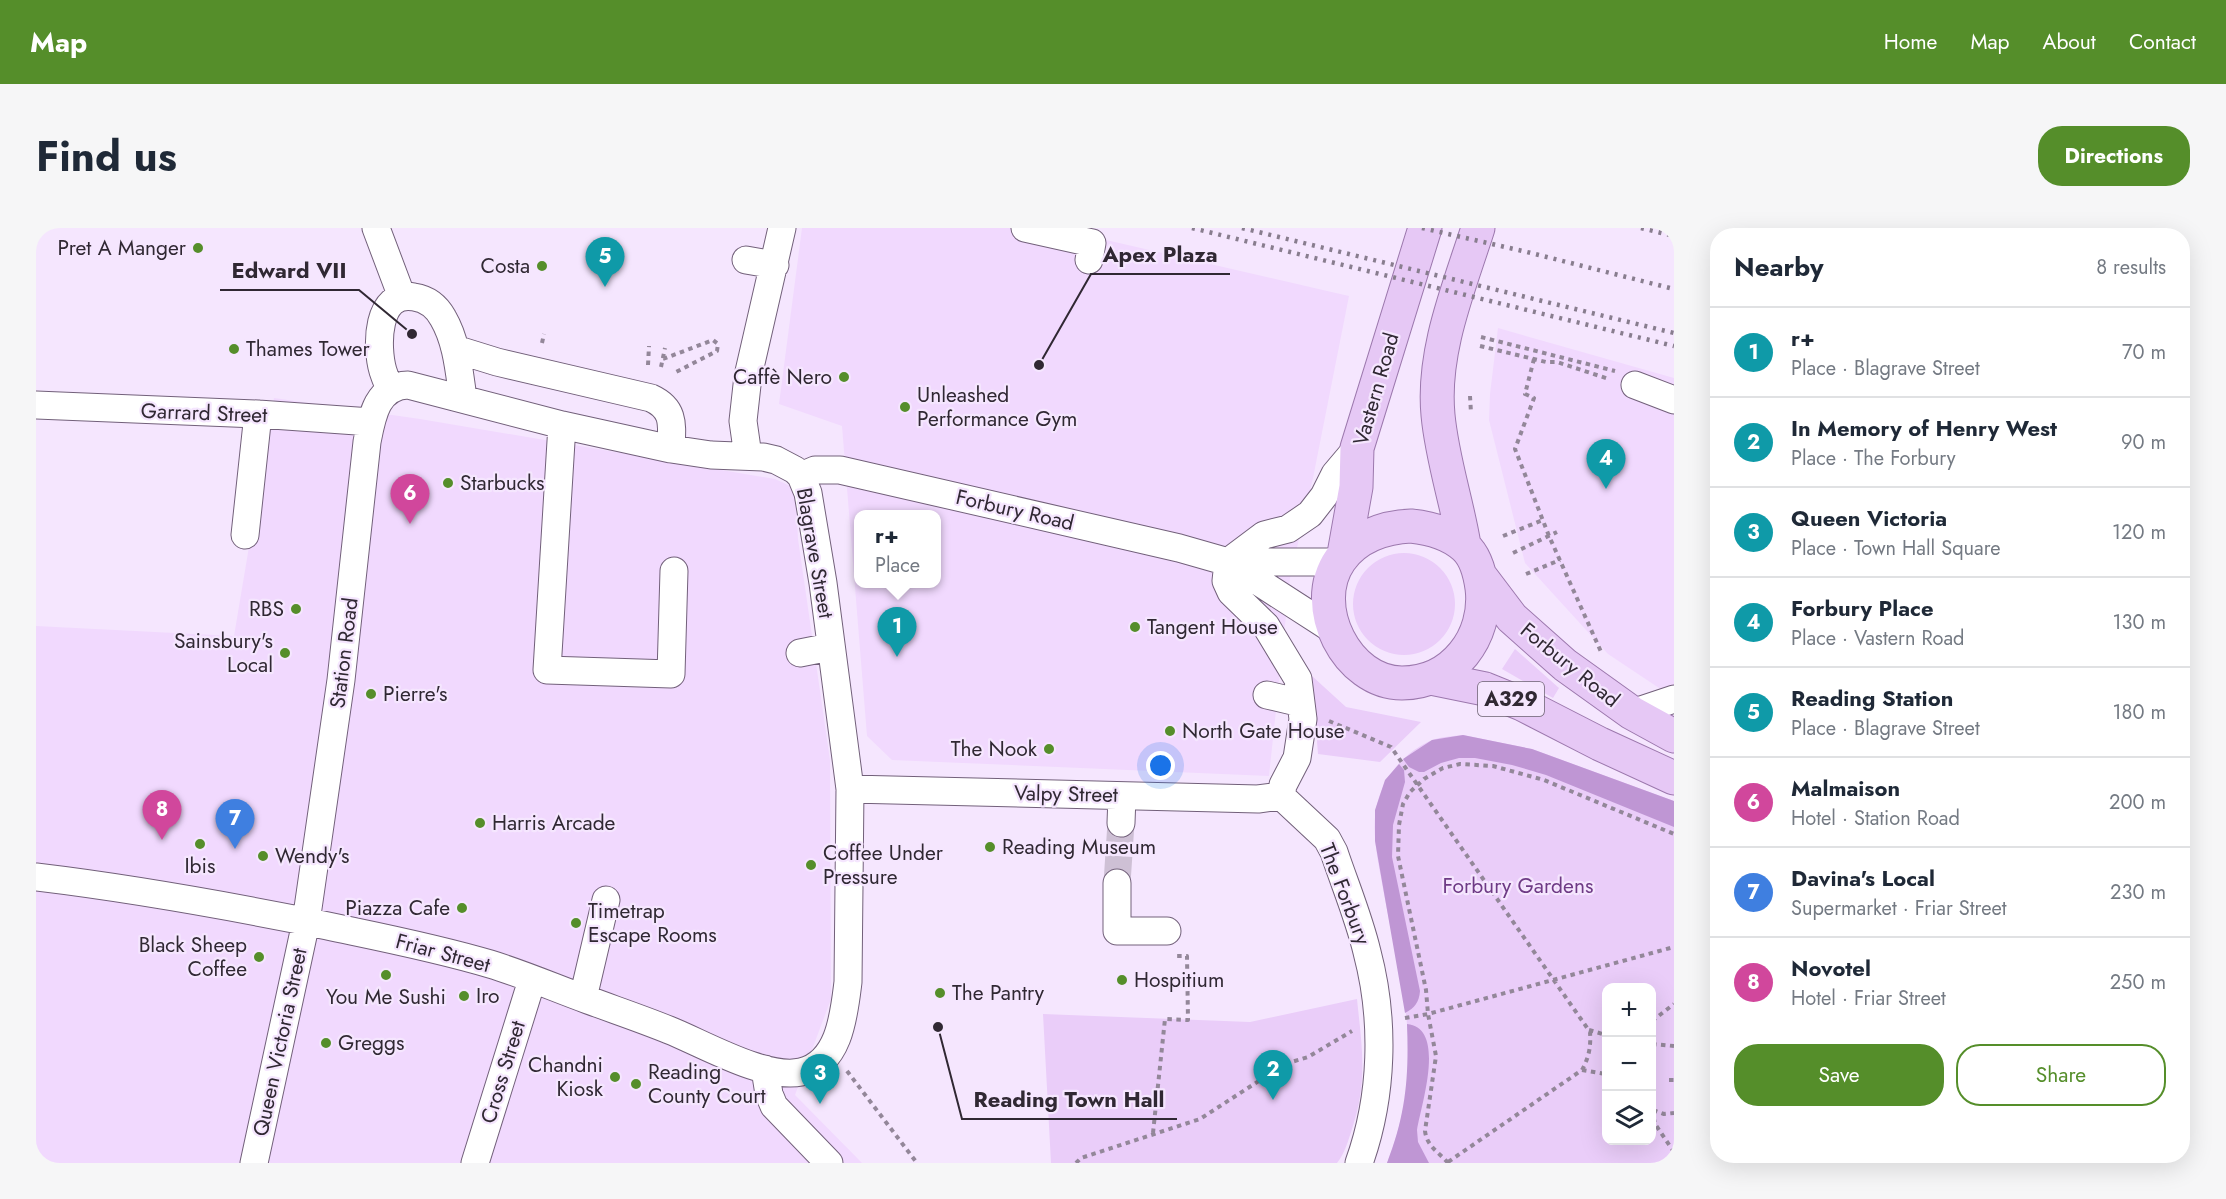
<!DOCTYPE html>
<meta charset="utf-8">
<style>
body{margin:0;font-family:Jost,sans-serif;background:#f6f6f7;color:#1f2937}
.controls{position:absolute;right:18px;bottom:18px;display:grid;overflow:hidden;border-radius:12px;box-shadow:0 6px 24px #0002}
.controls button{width:54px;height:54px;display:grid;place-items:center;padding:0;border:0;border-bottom:2px solid #e0e1e3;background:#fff;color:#1f2937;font:30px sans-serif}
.you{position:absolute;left:1125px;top:538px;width:21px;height:21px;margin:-15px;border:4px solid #fff;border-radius:50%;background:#1a73e8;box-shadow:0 0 0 9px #1a73e833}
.badge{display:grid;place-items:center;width:39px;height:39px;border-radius:50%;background:#558e2a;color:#fff;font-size:20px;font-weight:700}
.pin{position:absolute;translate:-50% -50px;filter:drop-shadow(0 2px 3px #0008)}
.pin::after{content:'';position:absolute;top:32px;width:21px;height:18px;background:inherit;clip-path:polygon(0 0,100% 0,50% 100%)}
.popup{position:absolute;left:818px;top:282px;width:87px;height:78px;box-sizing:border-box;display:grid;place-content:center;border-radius:12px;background:#fff;filter:drop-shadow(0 2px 4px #0005);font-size:20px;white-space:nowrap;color:#747a83}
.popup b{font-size:22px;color:#1f2937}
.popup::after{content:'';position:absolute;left:50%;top:100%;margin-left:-12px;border:12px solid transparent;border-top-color:#fff}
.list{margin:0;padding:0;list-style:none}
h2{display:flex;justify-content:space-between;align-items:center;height:78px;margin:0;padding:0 24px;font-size:26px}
h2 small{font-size:20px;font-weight:400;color:#747a83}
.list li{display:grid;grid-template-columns:39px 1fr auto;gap:18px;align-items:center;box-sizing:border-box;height:90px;padding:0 24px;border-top:2px solid #e0e1e3}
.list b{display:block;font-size:22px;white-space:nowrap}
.list p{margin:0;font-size:20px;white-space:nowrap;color:#747a83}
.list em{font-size:20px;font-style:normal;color:#747a83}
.actions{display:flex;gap:12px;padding:18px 24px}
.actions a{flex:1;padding:14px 0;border:2px solid #558e2a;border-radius:24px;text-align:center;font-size:21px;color:#558e2a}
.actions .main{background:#558e2a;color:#fff}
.icon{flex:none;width:33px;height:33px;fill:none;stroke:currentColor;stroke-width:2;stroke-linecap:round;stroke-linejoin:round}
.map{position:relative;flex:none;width:1638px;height:935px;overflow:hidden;border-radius:24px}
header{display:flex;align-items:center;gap:36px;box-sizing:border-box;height:84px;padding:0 30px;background:#558e2a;color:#fff}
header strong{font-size:28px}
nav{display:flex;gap:33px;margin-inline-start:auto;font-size:21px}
.intro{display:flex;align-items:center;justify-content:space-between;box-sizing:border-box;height:144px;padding:0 36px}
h1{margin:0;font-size:42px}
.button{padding:15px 27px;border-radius:24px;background:#558e2a;color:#fff;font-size:21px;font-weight:700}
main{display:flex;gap:36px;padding:0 36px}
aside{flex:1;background:#fff;border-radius:24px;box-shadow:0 6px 24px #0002}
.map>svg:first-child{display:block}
.built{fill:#f1d9fe;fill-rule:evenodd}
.green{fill:#eacdf9;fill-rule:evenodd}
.forest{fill:#bf96d4}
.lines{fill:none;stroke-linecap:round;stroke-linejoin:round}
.minor-tunnel{stroke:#cec0d5;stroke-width:27;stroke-dasharray:27 14;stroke-linecap:butt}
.minor-casing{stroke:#72607a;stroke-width:29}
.major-casing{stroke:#9c78ad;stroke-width:35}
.path{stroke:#938799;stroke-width:4;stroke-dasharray:4.5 4.5;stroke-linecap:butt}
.minor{stroke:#fff;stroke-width:27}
.major{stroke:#e6c8f5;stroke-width:33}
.rail{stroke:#887d8e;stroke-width:4.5;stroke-dasharray:3 6;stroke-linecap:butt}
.poi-dot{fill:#558e2a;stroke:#f5e6fe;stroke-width:2}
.labels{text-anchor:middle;stroke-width:4.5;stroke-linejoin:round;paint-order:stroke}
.shield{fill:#f5e6fe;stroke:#6b6170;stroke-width:1.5}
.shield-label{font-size:20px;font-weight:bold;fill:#302833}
.poi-label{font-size:21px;fill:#302833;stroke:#f5e6fe;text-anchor:start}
.street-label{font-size:21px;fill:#302833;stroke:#f5e6fe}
.park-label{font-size:21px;fill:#6e3a85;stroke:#f5e6fe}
.leader{fill:none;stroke:#302833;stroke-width:2}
.callout-dot{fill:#302833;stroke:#f5e6fe;stroke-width:2}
.callout-label{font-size:22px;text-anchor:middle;font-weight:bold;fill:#302833;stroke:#f5e6fe;stroke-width:4.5;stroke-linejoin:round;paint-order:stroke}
</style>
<header>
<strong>Map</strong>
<nav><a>Home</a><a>Map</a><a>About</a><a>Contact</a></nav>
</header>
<div class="intro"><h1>Find us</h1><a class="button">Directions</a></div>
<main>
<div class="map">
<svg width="1638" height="935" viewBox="0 0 1638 935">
<rect width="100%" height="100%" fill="#f5e6fe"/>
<path class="built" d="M766,0H1018L1313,68L1277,250L1254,350L1233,548L856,532L831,508L806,198L743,176ZM822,286H900V356H822Z
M1462,100L1638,150V470L1572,426L1489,335L1453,192L1454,166Z
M238,170L384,191L739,251L754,258L760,273L762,311L794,532L795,771L759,867L826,935H0V398L198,408Z"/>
<path class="green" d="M1317 376a51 51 0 1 1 102 0a51 51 0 1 1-102 0Z
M1479,421L1523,460L1517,470L1466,441Z
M1276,448L1310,479L1385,494L1344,534L1282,526Z
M1427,507L1496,521L1638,573V935H1351C1369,890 1376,844 1371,796C1367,753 1356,709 1348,666C1340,620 1327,578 1360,539C1369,528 1382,518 1396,512C1405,509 1418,508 1427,507ZM1570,760H1616V912H1570Z
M1321,771C1326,820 1332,853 1316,901C1312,913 1309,925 1301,935H1015L1007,786L1214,794Z"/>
<path class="forest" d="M1427,507L1496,521L1638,573V599L1510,547L1476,537L1439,530H1423L1405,535L1388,544H1383L1373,539L1367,531L1396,512Z
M1363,536L1368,542L1369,554L1357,597L1356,629L1384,763C1383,774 1379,780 1369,785L1339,613V582L1349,552Z
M1371,796C1411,800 1385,877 1381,902L1382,914L1393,935H1351C1370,886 1373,849 1371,796Z"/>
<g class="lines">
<path class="minor-tunnel" d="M1081,655L1085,595"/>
<defs>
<path id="minor" d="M340,0L366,69
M989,0L1056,15L1053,32
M710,32L739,37
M419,121L461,134L615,170C639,181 636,197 635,221
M1599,157L1638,172
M354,160C351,155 349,149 347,143C340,119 340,62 378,69C391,71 401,79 407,90C421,114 423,143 427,170
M0,177L222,186L335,194
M526,197L511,442L635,446L638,343
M712,228L707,193L712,148L746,0
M765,248L779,242H804L1143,320L1192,334H1302
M209,307L222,186
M1192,334L1190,353L1195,364L1230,398L1262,451L1267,491L1261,530L1247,557L1245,568
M1192,334L1228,307L1252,301L1274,286L1288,268L1299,246L1321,220
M1192,334L1299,403
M764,425L794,419
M1231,467L1265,475
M1596,485L1638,471
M814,561L1222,571L1245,568
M1245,568L1291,611L1298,624C1309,657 1323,690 1331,724C1349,792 1347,868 1323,935
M1085,595L1086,568
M0,649C92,660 182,676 273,694C333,707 394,718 454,736C487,746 519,760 552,772C579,782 606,791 633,802C666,815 729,852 765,844C804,835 808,786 812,754L814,561L787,355L772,265L765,248L759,242L740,232L727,229L675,227L635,221L526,197L372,157C341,158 336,188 331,214L305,452L270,694L218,935
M1081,655V703H1131
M547,770L570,672
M729,841L733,866L738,878L793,935
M439,935L496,752"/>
<path id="major" d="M1375,298C1394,300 1414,305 1429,319C1440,329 1444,346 1446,360C1452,409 1417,455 1366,455C1311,455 1272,378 1304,332C1320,309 1348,299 1375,298Z
M1428,317C1421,274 1406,231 1402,187C1396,123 1423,60 1442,0
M1308,326L1320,259L1321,220L1389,0
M1445,349L1476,390L1529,437L1596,485L1638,508
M1395,450L1449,461L1486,476L1564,516L1638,550"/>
</defs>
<use href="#minor" class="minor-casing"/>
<use href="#major" class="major-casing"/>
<path class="path" d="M1445,109L1579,143
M506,115L508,106
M1444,118L1510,134H1521L1573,151
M627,131L677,112L682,116L681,123L640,144
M1498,131L1489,166L1498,170L1479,221L1513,308L1566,426
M612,137L613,118
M625,139L629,120
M1434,168L1435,185
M1467,308L1507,292
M1477,325L1521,304
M1490,346L1524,332
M1293,493L1355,519L1554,804C1555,819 1553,829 1546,842L1412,934
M1369,790L1392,786L1638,719
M1616,793L1638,776
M1553,802L1570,807
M1616,816L1638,818
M1546,842L1570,846
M811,843L881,935
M1633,852H1638
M1616,881L1619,896L1638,924
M1617,882L1628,886L1638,885
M1117,905L1129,791L1152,792L1151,728H1141
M1040,935L1045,930L1164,891L1249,836L1272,829L1316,803
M1412,935C1403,924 1391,919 1389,903L1400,828L1392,786L1390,762L1362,628L1363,597L1367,576L1374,564L1388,551L1407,540L1424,536L1457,538L1508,552L1638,606"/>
<use href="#minor" class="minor"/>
<use href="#major" class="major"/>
<path class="rail" d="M1156,0L1638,118
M1206,0L1638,105
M1386,0L1491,24L1638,61
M1605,0L1638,8"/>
</g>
<g class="poi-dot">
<circle cx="162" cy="20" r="6"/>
<circle cx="506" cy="38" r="6"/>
<circle cx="198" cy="121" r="6"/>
<circle cx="808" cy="149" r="6"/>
<circle cx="869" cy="179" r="6"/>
<circle cx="412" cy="255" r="6"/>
<circle cx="260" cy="381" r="6"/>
<circle cx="1099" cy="399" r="6"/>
<circle cx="249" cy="425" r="6"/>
<circle cx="335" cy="466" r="6"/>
<circle cx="1134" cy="503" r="6"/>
<circle cx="1013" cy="521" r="6"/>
<circle cx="444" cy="595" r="6"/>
<circle cx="164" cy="616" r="6"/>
<circle cx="954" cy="619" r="6"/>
<circle cx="227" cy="628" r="6"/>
<circle cx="775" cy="637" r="6"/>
<circle cx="426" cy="680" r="6"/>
<circle cx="540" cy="695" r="6"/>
<circle cx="223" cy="729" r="6"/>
<circle cx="350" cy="747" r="6"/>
<circle cx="1086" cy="752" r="6"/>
<circle cx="904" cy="765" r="6"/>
<circle cx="428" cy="768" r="6"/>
<circle cx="290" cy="815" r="6"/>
<circle cx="579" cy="849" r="6"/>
<circle cx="600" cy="856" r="6"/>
</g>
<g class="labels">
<rect class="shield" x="1442" y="454" width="66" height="34" rx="4.5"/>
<g class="shield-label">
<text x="1475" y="478">A329</text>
</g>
<g class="poi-label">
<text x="150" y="27" text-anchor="end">Pret A Manger</text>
<text x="494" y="45" text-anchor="end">Costa</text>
<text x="210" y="128">Thames Tower</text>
<text x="796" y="156" text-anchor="end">Caffè Nero</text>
<text x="881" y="174">Unleashed<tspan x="881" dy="24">Performance Gym</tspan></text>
<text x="424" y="262">Starbucks</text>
<text x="248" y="388" text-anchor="end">RBS</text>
<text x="1111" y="406">Tangent House</text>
<text x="237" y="420" text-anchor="end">Sainsbury's<tspan x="237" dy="24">Local</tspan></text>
<text x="347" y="473">Pierre's</text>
<text x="1146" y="510">North Gate House</text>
<text x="1001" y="528" text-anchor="end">The Nook</text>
<text x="456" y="602">Harris Arcade</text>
<text x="966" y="626">Reading Museum</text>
<text x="787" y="632">Coffee Under<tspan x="787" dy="24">Pressure</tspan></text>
<text x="239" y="635">Wendy's</text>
<text x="164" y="645" text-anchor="middle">Ibis</text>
<text x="414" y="687" text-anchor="end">Piazza Cafe</text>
<text x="552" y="690">Timetrap<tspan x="552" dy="24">Escape Rooms</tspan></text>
<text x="211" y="724" text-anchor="end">Black Sheep<tspan x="211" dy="24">Coffee</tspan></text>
<text x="1098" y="759">Hospitium</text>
<text x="916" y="772">The Pantry</text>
<text x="440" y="775">Iro</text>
<text x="350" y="776" text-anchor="middle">You Me Sushi</text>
<text x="302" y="822">Greggs</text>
<text x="567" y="844" text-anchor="end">Chandni<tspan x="567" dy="24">Kiosk</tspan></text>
<text x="612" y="851">Reading<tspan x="612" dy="24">County Court</tspan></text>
</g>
<g class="street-label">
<text transform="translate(1340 161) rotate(-74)" y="7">Vastern Road</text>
<text transform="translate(168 185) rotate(2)" y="7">Garrard Street</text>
<text transform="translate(979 282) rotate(13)" y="7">Forbury Road</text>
<text transform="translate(779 325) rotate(80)" y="7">Blagrave Street</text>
<text transform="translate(308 425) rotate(-83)" y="7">Station Road</text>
<text transform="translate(1534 437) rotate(39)" y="7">Forbury Road</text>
<text transform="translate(1030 566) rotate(1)" y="7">Valpy Street</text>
<text transform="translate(1309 666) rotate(69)" y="7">The Forbury</text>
<text transform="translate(407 725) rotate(15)" y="7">Friar Street</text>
<text transform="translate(244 814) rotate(-78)" y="7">Queen Victoria Street</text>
<text transform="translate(467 844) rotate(-73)" y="7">Cross Street</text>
</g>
<g class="park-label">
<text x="1482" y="665">Forbury Gardens</text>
</g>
</g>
<path class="leader" d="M1003 137L1055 46H1194M376 106L323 62H184M902 799L926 891H1141"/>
<g class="callout-dot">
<circle cx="1003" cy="137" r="6"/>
<circle cx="376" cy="106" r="6"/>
<circle cx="902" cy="799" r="6"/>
</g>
<g class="callout-label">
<text x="1124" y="34">Apex Plaza</text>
<text x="253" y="50">Edward VII</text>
<text x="1033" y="879">Reading Town Hall</text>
</g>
</svg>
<div class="controls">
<button>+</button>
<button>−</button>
<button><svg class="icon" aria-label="layers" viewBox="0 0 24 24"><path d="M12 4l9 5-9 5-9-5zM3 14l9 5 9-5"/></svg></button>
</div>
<div class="you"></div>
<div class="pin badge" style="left:861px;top:429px;background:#0f9aa8">1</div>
<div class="popup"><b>r+</b>Place</div>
<div class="pin badge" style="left:1237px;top:872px;background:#0f9aa8">2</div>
<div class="pin badge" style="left:784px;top:876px;background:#0f9aa8">3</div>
<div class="pin badge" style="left:1570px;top:261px;background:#0f9aa8">4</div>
<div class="pin badge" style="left:569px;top:59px;background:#0f9aa8">5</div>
<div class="pin badge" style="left:374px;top:296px;background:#d1479c">6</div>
<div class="pin badge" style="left:199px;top:621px;background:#3f7fe0">7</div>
<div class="pin badge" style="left:126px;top:612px;background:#d1479c">8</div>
</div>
<aside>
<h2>Nearby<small>8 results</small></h2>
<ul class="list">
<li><span class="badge" style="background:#0f9aa8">1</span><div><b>r+</b><p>Place · Blagrave Street</p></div><em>70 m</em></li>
<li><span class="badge" style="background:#0f9aa8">2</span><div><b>In Memory of Henry West</b><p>Place · The Forbury</p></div><em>90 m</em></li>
<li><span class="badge" style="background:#0f9aa8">3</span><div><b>Queen Victoria</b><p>Place · Town Hall Square</p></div><em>120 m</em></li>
<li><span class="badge" style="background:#0f9aa8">4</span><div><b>Forbury Place</b><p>Place · Vastern Road</p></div><em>130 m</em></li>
<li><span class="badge" style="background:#0f9aa8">5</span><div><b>Reading Station</b><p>Place · Blagrave Street</p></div><em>180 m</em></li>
<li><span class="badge" style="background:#d1479c">6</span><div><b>Malmaison</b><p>Hotel · Station Road</p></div><em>200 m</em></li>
<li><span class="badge" style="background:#3f7fe0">7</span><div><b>Davina's Local</b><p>Supermarket · Friar Street</p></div><em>230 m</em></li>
<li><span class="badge" style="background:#d1479c">8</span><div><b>Novotel</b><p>Hotel · Friar Street</p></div><em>250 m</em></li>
</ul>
<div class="actions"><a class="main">Save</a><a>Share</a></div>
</aside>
</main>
